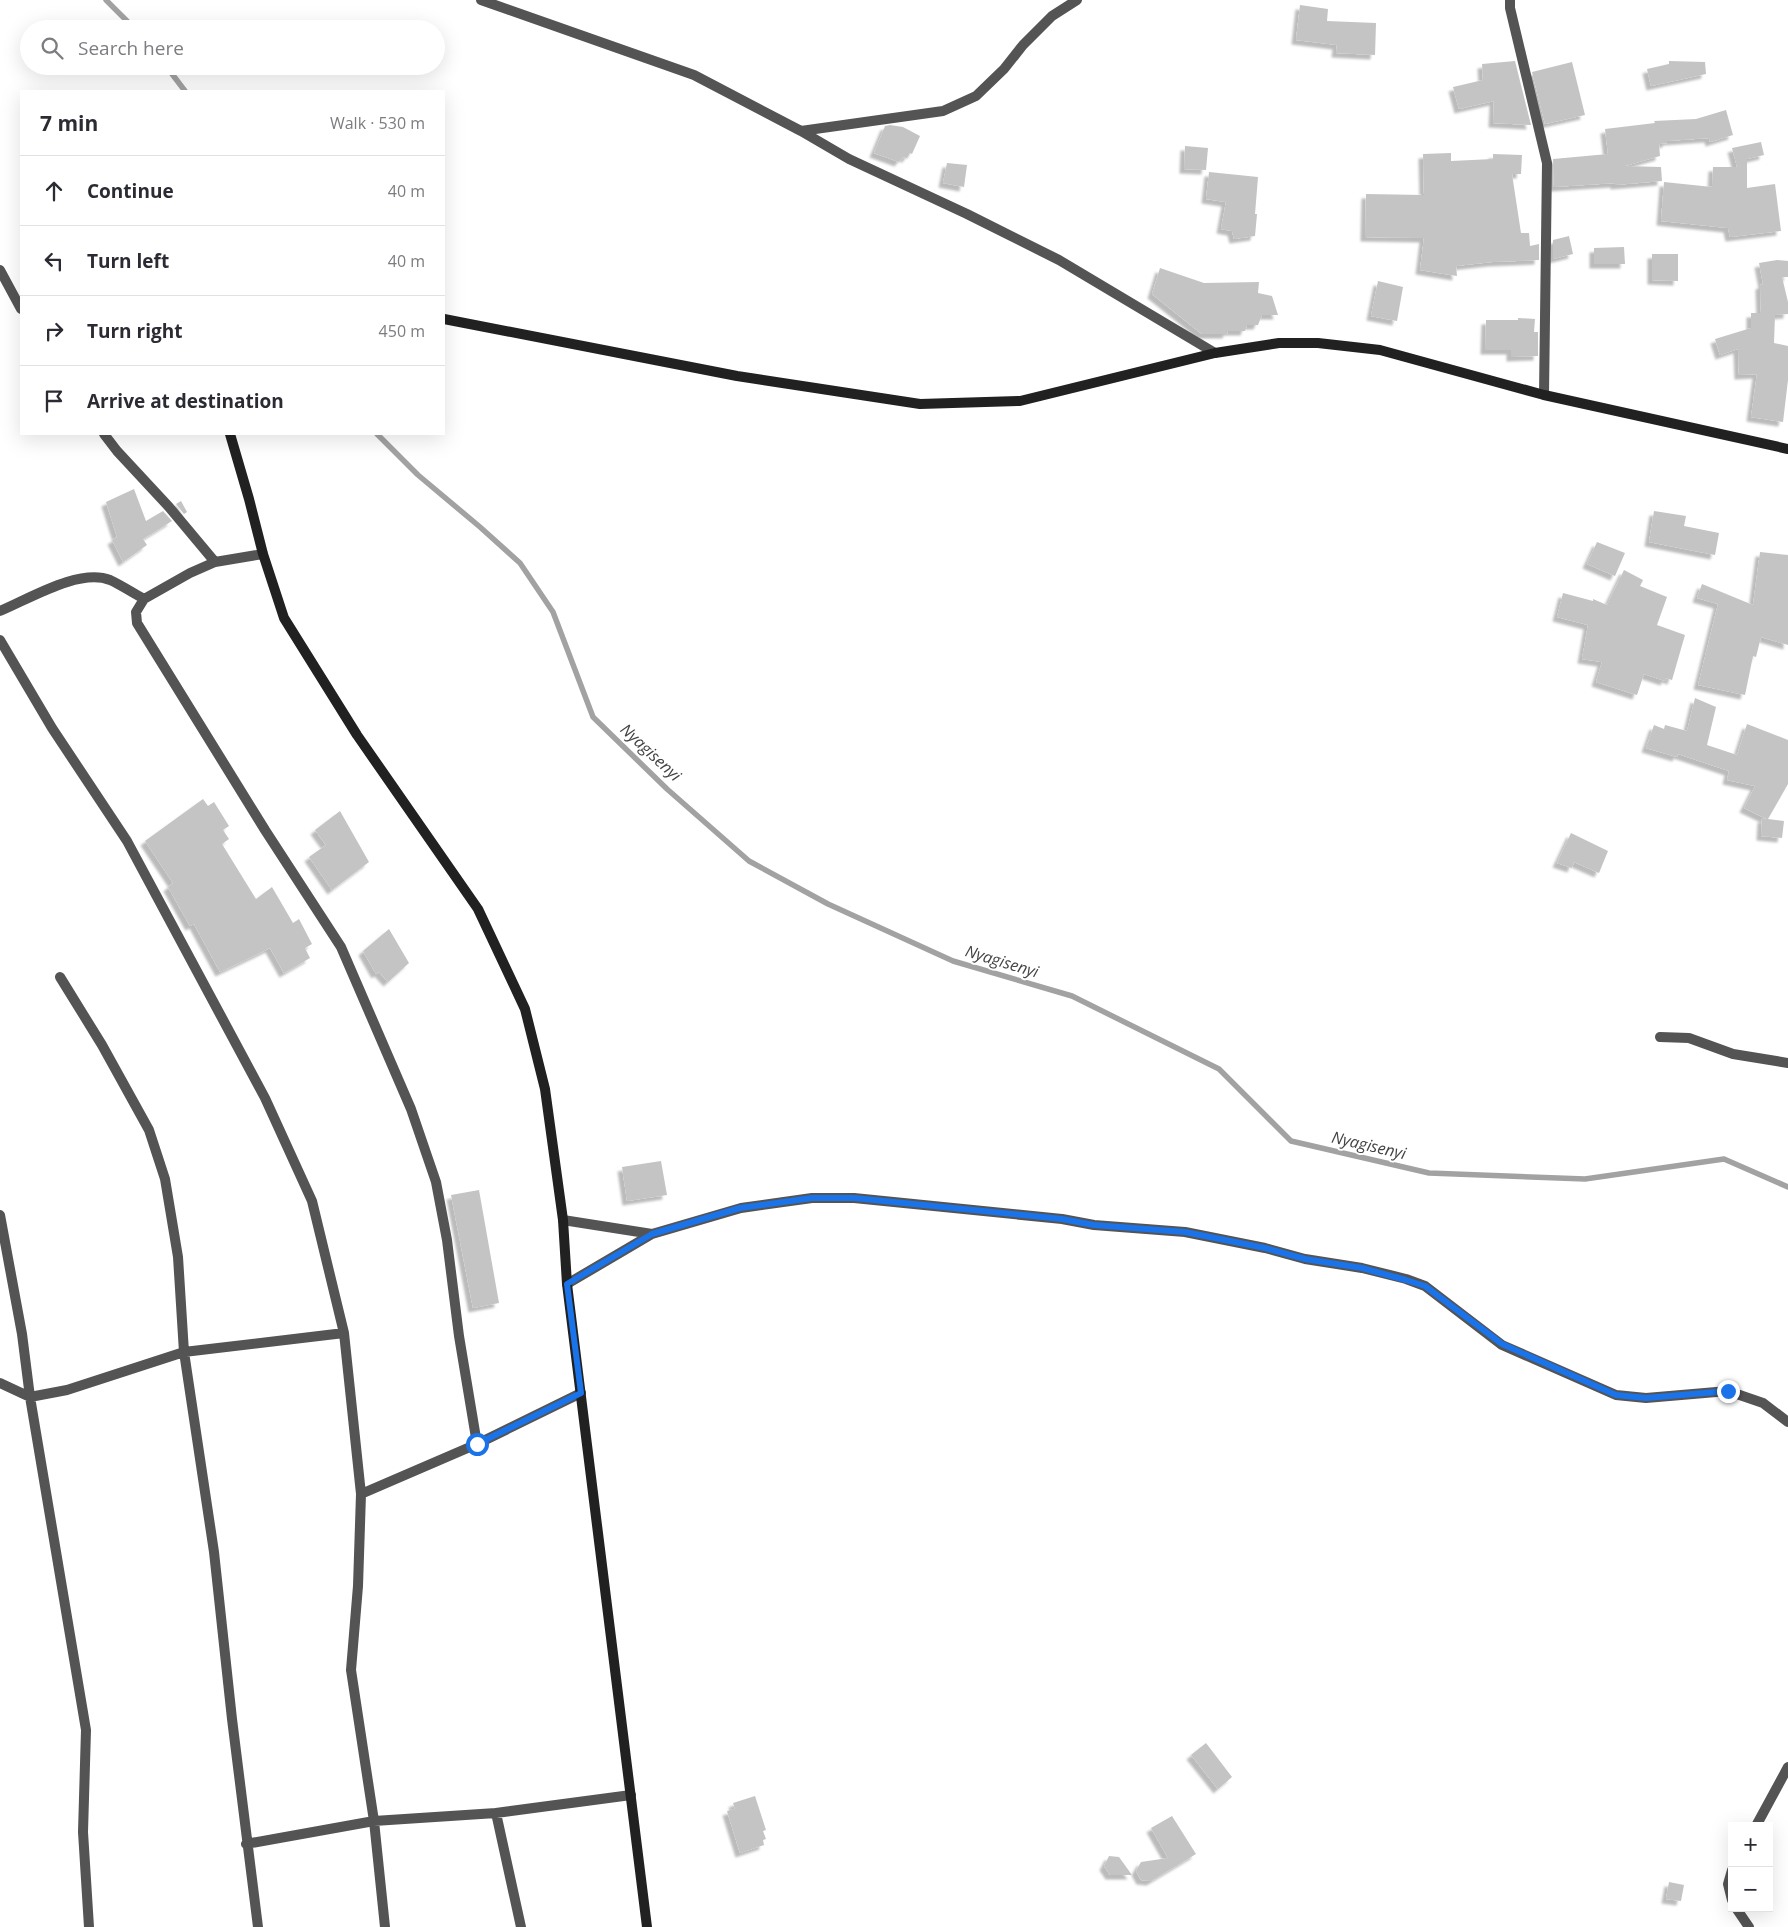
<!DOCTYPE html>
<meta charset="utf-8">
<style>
body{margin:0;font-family:"Open Sans",sans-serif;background:#f7f7f7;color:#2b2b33}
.controls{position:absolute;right:15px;bottom:15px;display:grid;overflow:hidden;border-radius:0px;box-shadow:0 5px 20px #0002}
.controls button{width:45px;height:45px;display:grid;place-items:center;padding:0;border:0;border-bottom:1px solid #e1e1e2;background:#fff;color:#2b2b33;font:25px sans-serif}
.stop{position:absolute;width:15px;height:15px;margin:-11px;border:4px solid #1a73e8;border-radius:50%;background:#fff}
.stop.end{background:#1a73e8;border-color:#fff;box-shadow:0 1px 5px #0008}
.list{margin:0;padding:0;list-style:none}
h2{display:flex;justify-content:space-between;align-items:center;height:65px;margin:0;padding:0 20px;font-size:21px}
h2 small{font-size:16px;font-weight:400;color:#7c7c81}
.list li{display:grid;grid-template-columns:32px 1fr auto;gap:15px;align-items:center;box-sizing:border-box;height:70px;padding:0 20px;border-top:1px solid #e1e1e2}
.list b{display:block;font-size:19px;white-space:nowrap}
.list em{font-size:16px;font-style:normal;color:#7c7c81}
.icon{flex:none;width:28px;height:28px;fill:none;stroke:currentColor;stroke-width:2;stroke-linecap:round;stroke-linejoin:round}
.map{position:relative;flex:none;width:1788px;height:1927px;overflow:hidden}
.search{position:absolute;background:#fff;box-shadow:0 5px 20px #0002;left:20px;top:20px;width:425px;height:55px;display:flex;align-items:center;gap:12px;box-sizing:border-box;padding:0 18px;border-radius:28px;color:#7c7c81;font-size:19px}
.panel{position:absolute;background:#fff;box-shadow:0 5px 20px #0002;left:20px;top:90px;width:425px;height:345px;border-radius:0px}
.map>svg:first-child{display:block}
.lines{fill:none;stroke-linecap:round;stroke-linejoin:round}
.stream{stroke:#a2a2a2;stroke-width:5.5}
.building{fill:#c4c4c4;filter:url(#shadow)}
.street{stroke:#545454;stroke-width:10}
.secondary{stroke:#212121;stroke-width:10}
.route{stroke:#1a73e8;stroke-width:6}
.labels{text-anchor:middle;stroke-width:4;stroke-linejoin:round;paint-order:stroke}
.water-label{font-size:16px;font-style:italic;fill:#434343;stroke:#fff}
</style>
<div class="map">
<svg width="1788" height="1927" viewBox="0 0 1788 1927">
<defs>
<filter id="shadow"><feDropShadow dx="-4.5" dy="4.5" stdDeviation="1" flood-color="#0004"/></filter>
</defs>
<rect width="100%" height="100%" fill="#fff"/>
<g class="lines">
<path class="stream" d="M106,0L135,29
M166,66L185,91
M377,434L418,475L480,527L520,563L553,612L593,717L667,789L749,861L828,904L953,961L1072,996L1219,1069L1291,1141L1429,1173L1585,1179L1724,1159L1788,1187"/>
</g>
<path class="building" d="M1300,5L1328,9L1327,21L1376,23L1375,55L1336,53L1337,45L1296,40Z
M1515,61L1531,125L1493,123L1494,101L1459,109L1453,87L1483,80L1482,64Z
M1669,61L1705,62L1706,74L1651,86L1647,69L1669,64Z
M1572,62L1585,115L1545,124L1532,72Z
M1726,110L1733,135L1710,142L1709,138L1667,141V143L1659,144L1660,156L1625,166L1661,167L1662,181L1615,185V183L1554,187L1553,159L1608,154L1605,129L1655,123L1654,121L1696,119Z
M890,125L903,127L920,136L912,154L910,153L907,158L903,157L899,162L874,153L885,126Z
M1761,142L1764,155L1747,159V188L1775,184L1781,231L1730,237L1728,228L1661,221L1664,182L1712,187L1713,167H1737L1732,148Z
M1185,146L1208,148L1206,170L1184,169Z
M1451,153V161L1493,159V154L1522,155L1521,174H1512L1521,233H1529L1530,246L1539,244V260L1492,262L1456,266L1457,276L1420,270L1424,238L1365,237L1366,194L1424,195L1423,154Z
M947,163L967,165L964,187L943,183Z
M1209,172L1258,177L1255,214H1257L1255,236L1234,239L1232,231L1221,229L1226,202L1206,199Z
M1569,236L1573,254L1553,259V240Z
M1624,247L1625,264H1594V248Z
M1652,254H1678V281L1652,280Z
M1777,260L1788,261V277H1782L1788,302V314L1775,315L1774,343L1788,346V380L1783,422L1751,417L1757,374L1739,375L1738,349L1720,355L1715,339L1751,328V313H1761L1760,285L1763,284L1759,263Z
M1160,268L1204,283L1259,282L1258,293L1272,296L1278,315H1262L1258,325H1247L1245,331H1228L1227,334H1202L1152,294Z
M1378,281L1403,287L1397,321L1371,316Z
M1518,318L1535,319L1534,332H1538V356L1511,357V350H1485L1486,320H1518Z
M134,489L146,521L163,511L172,521L143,539L147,545L123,562L112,540L117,537L106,502Z
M181,501L187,512L184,514L176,504Z
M1654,511L1686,516L1684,526L1719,533L1715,555L1649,542Z
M1597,542L1625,553L1615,576L1587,564Z
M1760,552L1788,555V645L1761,637L1756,657L1753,656L1745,695L1698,685L1718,604L1697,598L1702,584L1753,605Z
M1624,570L1643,580L1640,586L1667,597L1657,625L1685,635L1672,680L1666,678L1665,681L1644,674L1637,695L1596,682L1602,662L1582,659L1588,625L1557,617L1563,593L1593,601V599L1607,605Z
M1695,698L1716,707L1707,745L1737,755L1747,724L1788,740V784L1768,819L1784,821L1782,838L1761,836L1762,818L1767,819L1744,808L1755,786L1727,780L1729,771L1678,754L1677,757L1646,748L1654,725L1664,729L1665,725L1687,731Z
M203,799L208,806L214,802L229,826L223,830L229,839L222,844L256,899L272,887L293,923L299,919L312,944L305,948L310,958L284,973L270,948L220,972L194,924L190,926L168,887L173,883L145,841Z
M340,811L369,862L332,890L309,857L326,845L315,830Z
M1571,833L1608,851L1599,873L1574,862L1572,868L1557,863Z
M389,929L409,963L388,982L379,972L376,974L363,951Z
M661,1161L667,1195L627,1201L622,1167Z
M479,1190L499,1303L473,1308L451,1195Z
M1206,1743L1232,1777L1218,1789L1191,1755Z
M755,1796L766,1830L763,1831L766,1839L763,1840L764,1845L740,1853L727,1811L735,1809L733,1803Z
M1172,1816L1196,1854L1151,1881L1141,1880L1136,1871L1141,1862L1168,1858L1151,1828Z
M1109,1856L1119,1857L1132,1875H1110L1104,1866Z
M1669,1882L1684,1885L1681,1901L1666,1899Z"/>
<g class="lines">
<path class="street" d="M481,0L694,75L801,131L849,159L967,214L1059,260L1215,353
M1510,0V8L1547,163L1544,395
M801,131L943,111L976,96L1004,69L1023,45L1052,16L1077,0
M0,270L21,309
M104,434L117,451L169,507L215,562
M263,554L215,562L190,573L144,599L136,612L137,623L265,830L341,947L411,1109L436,1182L447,1240L459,1336L477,1444
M0,611C29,599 79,568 110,580C121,585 133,593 144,599
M0,640L52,728L127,841L265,1098L312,1201L344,1333L361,1494L358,1586L351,1670L374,1821L385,1927
M60,977L102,1045L149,1130L165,1179L178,1257L184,1352L214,1552L232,1719L258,1927
M1660,1037L1689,1038L1733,1054L1788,1063
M0,1215L22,1334L30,1397L86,1730L83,1832L89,1927
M563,1220L652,1234
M567,1284L652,1234L741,1208L812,1198H854L1062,1219L1094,1225L1185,1232L1265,1248L1305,1259L1362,1268L1406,1279L1425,1286L1502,1345L1616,1395L1646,1398L1728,1391L1763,1403L1788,1422
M0,1383L30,1397L67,1390L184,1352L344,1333
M361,1494L477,1444L581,1393
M496,1813L521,1927
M1756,1826L1788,1767
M246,1844L374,1821L496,1813L631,1795
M1732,1870L1728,1884L1732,1900
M1736,1908L1749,1927"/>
<path class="secondary" d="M444,319L737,376L920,404L1020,401L1215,353L1279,343H1318L1380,350L1544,395L1788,449
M230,434L249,499L263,554L284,618L357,735L478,909L525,1009L545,1089L563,1220L567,1284L647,1927"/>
</g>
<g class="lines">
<path class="route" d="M477,1444L581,1393L567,1284L652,1234L740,1208L812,1198H854L1062,1219L1094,1225L1185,1232L1265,1248L1305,1259L1362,1268L1406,1280L1425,1286L1502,1344L1616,1395L1646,1398L1728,1391"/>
</g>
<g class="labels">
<g class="water-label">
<text transform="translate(651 752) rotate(43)" y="6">Nyagisenyi</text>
<text transform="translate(1002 961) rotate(17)" y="6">Nyagisenyi</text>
<text transform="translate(1369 1145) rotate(13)" y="6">Nyagisenyi</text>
</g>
</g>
</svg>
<div class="controls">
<button>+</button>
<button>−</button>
</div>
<div class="stop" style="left:477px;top:1444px"></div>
<div class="stop end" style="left:1728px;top:1391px"></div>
<div class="search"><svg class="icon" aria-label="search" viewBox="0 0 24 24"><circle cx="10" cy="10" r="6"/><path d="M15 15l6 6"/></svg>Search here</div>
<section class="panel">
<h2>7 min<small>Walk · 530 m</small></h2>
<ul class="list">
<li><svg class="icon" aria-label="ahead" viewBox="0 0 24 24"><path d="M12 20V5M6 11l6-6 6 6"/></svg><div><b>Continue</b></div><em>40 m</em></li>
<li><svg class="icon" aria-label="left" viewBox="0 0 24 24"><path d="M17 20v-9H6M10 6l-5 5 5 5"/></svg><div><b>Turn left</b></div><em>40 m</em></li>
<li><svg class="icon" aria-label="right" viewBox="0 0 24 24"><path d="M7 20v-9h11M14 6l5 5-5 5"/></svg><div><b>Turn right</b></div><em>450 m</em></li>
<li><svg class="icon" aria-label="arrive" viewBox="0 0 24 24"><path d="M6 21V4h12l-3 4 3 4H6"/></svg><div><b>Arrive at destination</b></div></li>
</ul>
</section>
</div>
